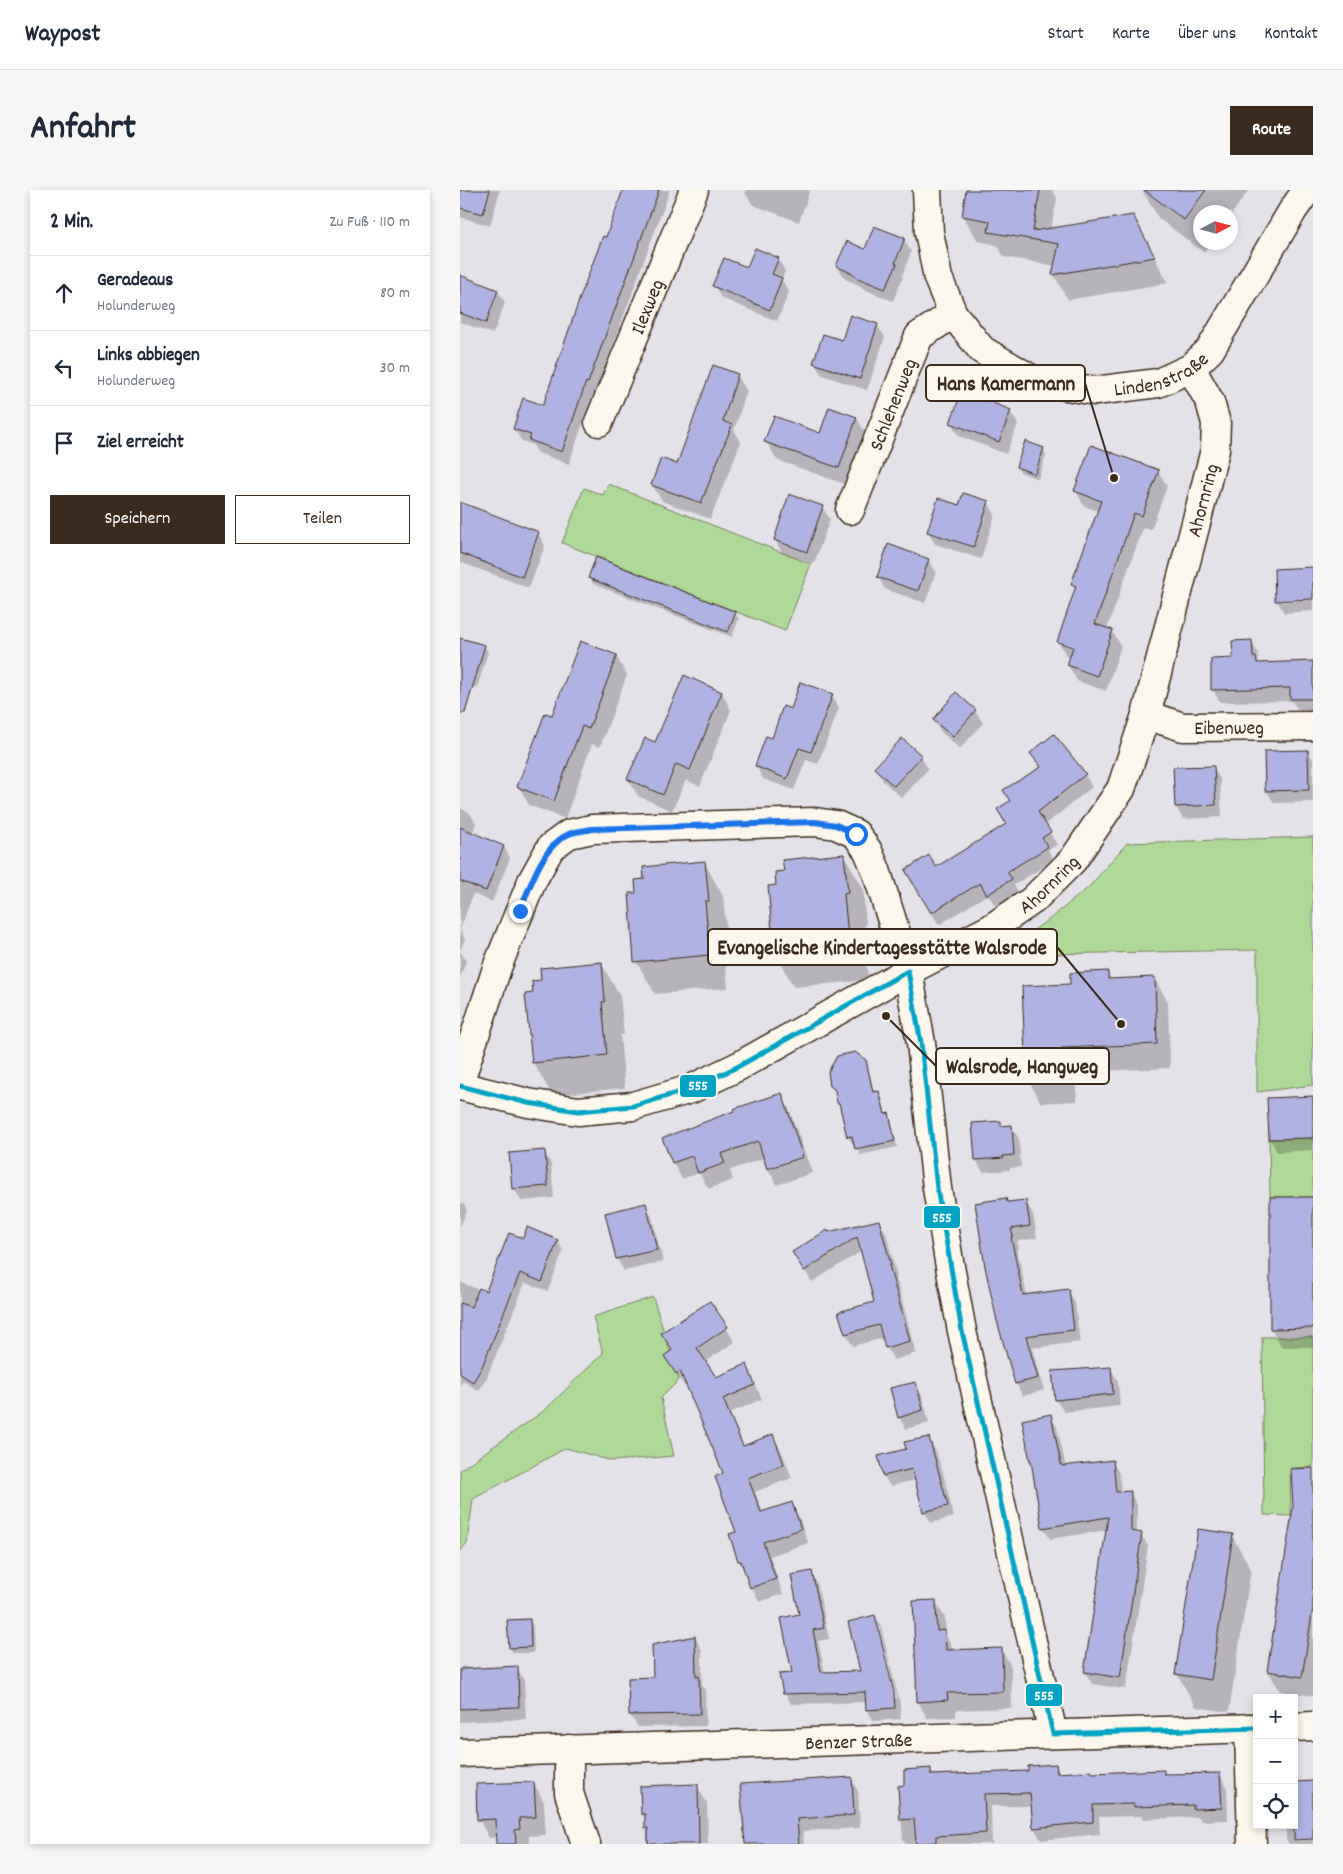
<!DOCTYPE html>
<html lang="de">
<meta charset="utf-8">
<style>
body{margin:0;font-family:Dekko,sans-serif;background:#f6f6f7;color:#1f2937}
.controls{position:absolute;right:15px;bottom:15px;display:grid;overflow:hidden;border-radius:0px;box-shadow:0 2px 8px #0003}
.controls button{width:45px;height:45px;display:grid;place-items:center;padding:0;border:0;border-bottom:1px solid #e0e1e3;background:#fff;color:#1f2937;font:25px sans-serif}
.compass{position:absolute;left:733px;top:15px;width:45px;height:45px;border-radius:50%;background:#fff;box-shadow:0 2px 8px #0003;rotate:84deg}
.stop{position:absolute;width:15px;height:15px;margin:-11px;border:4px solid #1a73e8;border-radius:50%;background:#fff}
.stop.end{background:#1a73e8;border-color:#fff;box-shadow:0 1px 5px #0008}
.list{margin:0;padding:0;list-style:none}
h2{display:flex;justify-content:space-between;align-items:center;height:65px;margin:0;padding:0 20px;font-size:21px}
h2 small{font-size:16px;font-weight:400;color:#747a83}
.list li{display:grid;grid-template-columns:32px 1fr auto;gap:15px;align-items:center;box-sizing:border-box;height:75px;padding:0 20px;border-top:1px solid #e0e1e3}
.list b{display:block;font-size:19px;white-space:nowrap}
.list p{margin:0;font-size:16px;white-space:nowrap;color:#747a83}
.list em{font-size:16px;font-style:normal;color:#747a83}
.actions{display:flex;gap:10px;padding:15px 20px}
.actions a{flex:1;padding:11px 0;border:1px solid #3b2a1e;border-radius:0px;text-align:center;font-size:18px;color:#3b2a1e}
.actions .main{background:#3b2a1e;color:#fff}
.icon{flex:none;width:28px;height:28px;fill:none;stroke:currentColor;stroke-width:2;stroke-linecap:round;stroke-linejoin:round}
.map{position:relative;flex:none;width:853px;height:1654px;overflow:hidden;border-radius:0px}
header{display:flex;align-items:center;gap:30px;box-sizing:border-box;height:70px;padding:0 25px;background:#fff;border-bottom:1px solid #e0e1e3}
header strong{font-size:24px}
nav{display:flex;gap:28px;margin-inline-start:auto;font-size:18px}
.intro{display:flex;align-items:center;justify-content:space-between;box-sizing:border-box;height:120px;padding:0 30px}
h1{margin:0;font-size:35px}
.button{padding:12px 22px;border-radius:0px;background:#3b2a1e;color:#fff;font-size:18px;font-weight:700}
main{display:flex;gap:30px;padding:0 30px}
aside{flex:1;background:#fff;border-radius:0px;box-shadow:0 2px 8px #0003}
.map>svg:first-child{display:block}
.green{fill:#afd996;stroke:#75825a}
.shadow{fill:#0003;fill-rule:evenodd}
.building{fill:#afb2e3;stroke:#3b2a1e}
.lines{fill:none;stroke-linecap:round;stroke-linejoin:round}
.minor-casing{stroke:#3b2a1e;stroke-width:31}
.minor{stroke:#fbf7ec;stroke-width:28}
.bus-1-casing{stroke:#fbf7ec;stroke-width:9}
.bus-1{stroke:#03a3c5;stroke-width:5}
.route{stroke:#1a73e8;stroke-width:6}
.labels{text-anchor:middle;stroke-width:4.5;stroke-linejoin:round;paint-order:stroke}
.street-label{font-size:20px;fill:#3b2a1e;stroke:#fbf7ec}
.leader{fill:none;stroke:#3b2a1e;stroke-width:2}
.callout-dot{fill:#3b2a1e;stroke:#fbf7ec;stroke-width:2}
.callout{fill:#fbf7ec;stroke:#3b2a1e;stroke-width:2}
.callout-label{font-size:21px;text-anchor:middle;font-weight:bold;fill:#3b2a1e}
.line-badge{stroke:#fbf7ec;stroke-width:2}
.badge-label{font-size:14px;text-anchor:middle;font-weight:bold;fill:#fff}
</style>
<header>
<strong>Waypost</strong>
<nav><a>Start</a><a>Karte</a><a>Über uns</a><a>Kontakt</a></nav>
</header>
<div class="intro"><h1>Anfahrt</h1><a class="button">Route</a></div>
<main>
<aside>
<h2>2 Min.<small>Zu Fuß · 110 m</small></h2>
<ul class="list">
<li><svg class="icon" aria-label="ahead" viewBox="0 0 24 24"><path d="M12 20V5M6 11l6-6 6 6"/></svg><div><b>Geradeaus</b><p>Holunderweg</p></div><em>80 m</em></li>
<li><svg class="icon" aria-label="left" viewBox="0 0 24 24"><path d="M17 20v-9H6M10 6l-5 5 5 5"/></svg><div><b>Links abbiegen</b><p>Holunderweg</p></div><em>30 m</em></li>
<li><svg class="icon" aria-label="arrive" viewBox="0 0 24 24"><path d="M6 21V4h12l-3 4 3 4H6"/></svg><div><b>Ziel erreicht</b></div></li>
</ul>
<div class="actions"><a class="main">Speichern</a><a>Teilen</a></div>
</aside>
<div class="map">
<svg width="853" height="1654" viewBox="0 0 853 1654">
<rect width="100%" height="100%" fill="#e4e2e9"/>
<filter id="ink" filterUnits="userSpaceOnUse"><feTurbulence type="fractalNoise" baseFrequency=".02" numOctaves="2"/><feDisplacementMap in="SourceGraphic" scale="10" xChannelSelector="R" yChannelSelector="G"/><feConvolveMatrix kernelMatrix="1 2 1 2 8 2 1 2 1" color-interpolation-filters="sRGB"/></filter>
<g filter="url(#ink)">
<path class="green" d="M148,294L351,374L325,441L102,353L124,298L143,305Z
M853,647V895L797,902V760L538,765L591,728L629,697L667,653Z
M853,948V1007H810L809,949Z
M193,1107L219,1190L201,1208L214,1266L152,1271L106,1258L13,1309L7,1353L0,1361V1280L85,1220L143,1163L133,1127Z
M802,1147H853V1277L830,1278L831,1326L804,1325Z"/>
<path class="shadow" d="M0,0H40L30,36L0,27Z
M164,0H210L135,204H133L109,274L78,263L73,255L62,251L54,239L84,216Z
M286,0H350L339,32L293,15L285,3Z
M507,0H592L597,8L591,39L687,53L708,93L608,110L594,85L596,76L544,67L537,55L518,51L503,26Z
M682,0H789L771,25V22H741V52H751L744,62L699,29Z
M444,49L451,62L442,86L443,87L433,111L403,99L401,96L385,89L377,76L406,61Z
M318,69L325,81L322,90L329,102L317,131L261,108L254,95L288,79Z
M0,87L38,101L45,113L33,144L0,132Z
M417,135L425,147L407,200L362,185L354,173L382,152Z
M277,185L287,201L274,240L281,252L250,329L202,311L192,295L218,275Z
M550,221L558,234L546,264L499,246L491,233Z
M397,228L407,247L390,296L317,270L306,251L361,245Z
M583,259L586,265L578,289L560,282L557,277Z
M698,281L707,296L691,340L683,338L647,439L652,441L661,456L646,501L617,491L608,475L611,468L607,467L598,451L616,400L612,394L638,321L624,316L616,301Z
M528,312L535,325L521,369L475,354L468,341L500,317Z
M0,314L78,343L85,356L69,398L0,372Z
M362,317L370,329L354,374L322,363L315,350Z
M468,370L476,382L465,413L425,399L418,387Z
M853,378V407L821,409V412L853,410V421L824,423L817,410L815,380Z
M130,388L275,423L279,429L272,447L133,394Z
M0,450L25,457L28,462L17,498L0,493Z
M791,451L798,463L799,474L853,473V521L839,522L832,511L760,512L753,500L774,469Z
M156,466L167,485L140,557L132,554L105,629L69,615L59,597L93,527Z
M262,503L271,520L240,596L226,590L212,621L178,606L168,589Z
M372,505L379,518L358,574L346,570L334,600L303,589L296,576L331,521Z
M515,521L523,533L500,559L481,542L474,530Z
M594,545L625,585L632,597L585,635L597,655L588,660L594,670L554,695L558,702L535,716L528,704L479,735L446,680L476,678L547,635L551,612L581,578L572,563Z
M848,561L853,570V612L814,613L806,600Z
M461,567L468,579L442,608L423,591L416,578Z
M753,577L760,589L762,627L723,629L716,617Z
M0,618L9,622L16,633L12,644L44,657L50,668L32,712L13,704L0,740L5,749L0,761L6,771L0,788Z
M384,665L403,698L406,736L403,737L408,790L334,797L315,764L317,696Z
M244,672L263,706L267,744H263L268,798L195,804L176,771L178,704L185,690Z
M141,773L160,806L164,845H160L165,898L92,905L73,872L75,805L82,791Z
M647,782L652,790L694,788L708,812L710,878L615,882L617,911L581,913L567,888Z
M405,871L408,877L414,903L419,902L422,908L426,925L428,924L431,930L437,957L400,965L395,952L392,953L388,947L382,918L377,903L371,896Z
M321,904L330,921L352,983L317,995L308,979L305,968L270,980L273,990L249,999L239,983L222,989L213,973L204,949Z
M853,908V960L817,962L810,949L809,909Z
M540,932L543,937L551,936L559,949L561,977L550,978V980L523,982L516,970Z
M84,962L91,974L94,1008L61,1011L54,998Z
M811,1008H853V1157H822L811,1139Z
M566,1012L573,1024L577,1048L557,1051L559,1059H557L567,1106L608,1100L615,1113L620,1152L572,1158L584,1200L563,1206L556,1194L548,1014Z
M0,1013L4,1014L7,1020L0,1037Z
M185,1015L192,1027L203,1072L164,1081L157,1069Z
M419,1031L426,1043L437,1087L436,1088L456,1163L434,1170L426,1157L424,1148L393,1156L386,1144L380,1123L415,1113L402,1061L352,1092L341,1075L367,1044Z
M64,1050L98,1051L103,1061L88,1101L65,1093L27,1187L19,1201L3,1191L0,1196V1092L27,1103Z
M250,1112L275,1152L245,1172L256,1188L286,1175L302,1209L270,1223L284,1257L313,1246L321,1260L332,1288L295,1302L303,1323L331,1313L339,1327L348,1353L310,1366L323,1404L299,1412L279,1371L278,1342L265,1284L227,1195L225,1197L214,1180L213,1161Z
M651,1179L658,1191L660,1216L604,1222L596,1210Z
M455,1193L462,1205L469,1233L446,1239L439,1227Z
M590,1226L597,1237L606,1277L652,1271L659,1283L661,1303H670L677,1315V1343L681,1344L688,1356L666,1499L632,1494L625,1482L648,1340L590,1349L583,1337Z
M469,1249L475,1259L483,1283L494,1327L471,1333L465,1322L456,1290L430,1296L424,1286L448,1260Z
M833,1280H853V1506L820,1501L808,1481L834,1317Z
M772,1346L791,1379L769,1522L736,1517L717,1484Z
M351,1382L357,1393L369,1449L358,1451L365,1483L401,1482L415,1426L421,1437L440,1514L441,1529L414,1531L407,1520V1512L331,1514L325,1503L334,1485L341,1425ZM417,1436H419L437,1508L434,1509Z
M476,1412L485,1428L486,1445L494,1461L541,1459L551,1476L552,1518L496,1520V1527L467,1528L458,1511Z
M69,1430L73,1436L74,1463H53L50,1457Z
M235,1447L242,1460V1495L245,1500L246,1536L178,1537L170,1525L194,1489Z
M5,1476L7,1480L57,1478L64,1490L66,1529L0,1532V1477Z
M596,1576L600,1584L632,1585L703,1582L706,1586L760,1584L767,1597L768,1630L741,1631L739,1627L683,1629L681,1626L639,1627L640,1644L581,1650L574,1638L572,1616H531L532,1654H446L443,1650L439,1597L445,1596L470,1580L474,1586L570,1582Z
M391,1588L398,1601L400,1638L343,1641L344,1654H287Z
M853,1592V1648L834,1649V1651L853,1650V1654H829L826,1650V1635H834V1593Z
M74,1593L84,1612L86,1645L69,1646V1654H37V1647L29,1648L19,1629Z
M237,1596L247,1613L248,1654H187V1632L182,1624Z"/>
<path class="building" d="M0,0H30L23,24L0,18Z
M163,0H199L128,193L126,192L102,262L69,250L71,245L53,239L63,208L83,215L123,99L143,46L146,47Z
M506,0H580L573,41L673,25L695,67L592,85L599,54L528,42L530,31L502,26Z
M684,0H746L724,30Z
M414,36L445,48L435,73L437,74L425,99L395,87V85L376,76L387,51L405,59Z
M295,58L319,68L312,84L322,88L310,120L252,96L264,68L287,77Z
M0,85L38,100L26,133L0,123Z
M390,125L418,134L400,189L353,173L363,144L382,150Z
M253,175L278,184L263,231L272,235L241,313L191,295L201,268L217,274Z
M502,201L551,220L539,252L490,233Z
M369,217L397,227L379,278L304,252L314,226L360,243Z
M565,251L584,258L575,284L556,277Z
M631,255L699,280L682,326L674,323L635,434L653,440L637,486L607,475L613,457L597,452L616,396L611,394L641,311L614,301Z
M503,303L529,311L514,357L467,342L478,308L499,315Z
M329,304L363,316L347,362L314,350Z
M0,312L79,342L62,387L0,363Z
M428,354L469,369L458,401L417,387Z
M136,367L276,422L268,442L128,388Z
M853,377V409L815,411L814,379Z
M0,448L25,455L5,523H0Z
M792,450L793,467H796L797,473L853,471V509H830V498L751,500V469L773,468L772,451Z
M120,451L157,465L129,539L122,536L94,611L57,597L85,523L92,525Z
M224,485L262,502L230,580L216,574L203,605L167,589L185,548L195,552Z
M340,492L373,504L351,562L339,558L327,589L295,576L306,546L312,548L323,516L331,519Z
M496,502L516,520L493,547L473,530Z
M594,544L626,584L578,622L591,642L582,648L588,657L547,682L552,689L527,705L520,693L471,723L445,680L469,665L476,677L546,634L537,619L550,611L543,600L581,577L570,563Z
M442,548L462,566L434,596L414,578Z
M848,560L849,600L805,601L804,561Z
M754,576L756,615L715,617L713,577Z
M0,637L44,656L26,701L0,691Z
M384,664L388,703L384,704L389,757L314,764L308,696L316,695L315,682L324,681L322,670Z
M245,671L249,711H245L250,765L174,772L169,703H176L175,690L184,689L183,677Z
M142,772L145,812H142L147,865L72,873L65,804L73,803L72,791L81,790L80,778Z
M648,781V789L695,787L697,854L602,858L603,887L566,889L562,796L610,794V783Z
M395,862L406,870L413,902L419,901L425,924L429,923L435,951L395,959L392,946L387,947L379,913H377L375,900L370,896L368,882L377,866Z
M322,903L343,967L307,979L298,951L261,964L265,973L238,983L232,966L212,973L202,948L274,921L273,919Z
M853,906V948L809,949L807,908Z
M541,931V936L552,935L554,965L543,966L544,968L515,970L512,933Z
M85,960L88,996L52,999L49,963Z
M810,1007H853V1138L810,1139Z
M546,1008L547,1012L566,1010L570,1036L551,1039L553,1046L551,1047L563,1105L609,1099L614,1140L566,1146L578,1188L555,1194L537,1131L525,1077L515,1013Z
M186,1013L197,1060L156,1069L145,1023Z
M419,1030L431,1075H429L450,1151L425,1158L419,1135L385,1144L378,1122L414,1112L397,1047L344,1081L332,1062L367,1040L368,1042Z
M67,1037L98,1050L82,1092L60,1083L22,1177L13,1192L0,1184V1113L11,1117L19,1098L26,1101L49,1043L63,1048Z
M250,1111L268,1137L237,1158L256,1187L287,1174L295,1195L263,1209L283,1256L313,1244L324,1274L288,1288L301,1322L332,1312L341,1339L303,1352L316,1389L290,1398L281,1371H278L269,1344L276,1342L255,1287L263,1283L220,1181L216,1184L204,1166L212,1160L201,1143Z
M651,1177L653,1204L595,1210L592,1181Z
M456,1192L463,1220L438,1228L430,1198Z
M591,1224L601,1274L602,1276L653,1270L656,1302L671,1301V1341L682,1343L660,1488L624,1482L648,1327L582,1338L571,1271H570L562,1230Z
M469,1247L488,1316L463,1322L452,1279L423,1286L418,1266L446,1259L444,1252Z
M853,1278V1418L842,1487L807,1481L833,1317L831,1279Z
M738,1339L773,1344L751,1490L715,1484Z
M352,1381L364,1438L353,1440L361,1482L400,1481L388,1432L415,1425L434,1502L435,1518L406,1520L405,1502L323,1504L319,1484L332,1483L321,1428L339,1424L331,1385Z
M476,1410L477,1441L485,1440L486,1460L542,1458L543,1502L487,1503L488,1510L457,1512L453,1411Z
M70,1429L71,1457L49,1458L47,1430Z
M235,1446L236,1486H239L240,1524L169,1525L168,1488L193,1487L192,1455Z
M58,1476L59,1517L0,1519V1479Z
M596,1574L597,1583L631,1581L632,1583L704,1580V1584L760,1583L762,1618L733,1619V1615L674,1617V1614L633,1615V1632L573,1638L570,1603L524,1604L526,1643L476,1646V1652L456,1654L454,1629L440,1630L438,1596L444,1595V1580L471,1578V1585L568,1581V1576Z
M392,1587L394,1625L337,1629L339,1654H285L280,1594Z
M853,1591V1649L834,1650V1592Z
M74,1592L76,1627L59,1628L60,1639L55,1640L56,1654H36L35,1629L17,1630L16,1594Z
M238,1594L239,1654H188V1638H185V1624H181L180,1596Z"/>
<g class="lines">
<defs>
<g id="minor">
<path id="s1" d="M467,0L469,42L478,88L493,124L522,160L573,190L635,201L698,193L731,178L750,160L833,20L847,0"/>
<path id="s2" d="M139,232L234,0"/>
<path id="s3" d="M390,320L459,146L493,124"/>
<path id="s4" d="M686,525L723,537L853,536"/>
<path d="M0,891L38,775L72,691L91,657L109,644L132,639L355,632L376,635L396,644L408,661L416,680L448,781L461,853L477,998L489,1071L502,1141L593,1544"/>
<path id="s5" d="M0,896L68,913L118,921L173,916L231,899L279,876L448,781L530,739L573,710L613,670L661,599L686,525L755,260L756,233L750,212L731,178"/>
<path d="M834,1537L853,1536"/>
<path d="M789,1538L792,1654"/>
<path d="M109,1559V1603L126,1654"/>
<path id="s6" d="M0,1563L797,1538"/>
</g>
</defs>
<use href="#minor" class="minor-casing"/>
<use href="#minor" class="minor"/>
<defs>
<path id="bus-1" d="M0,896L68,913L118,921L173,916L231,899L279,876L448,781L461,853L477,998L502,1141L593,1544L797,1538"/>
</defs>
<use href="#bus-1" class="bus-1-casing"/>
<use href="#bus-1" class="bus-1"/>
</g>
</g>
<g class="lines" filter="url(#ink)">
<path class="route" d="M60,721C70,696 83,655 109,644C116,641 125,641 132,639L355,632L376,635L396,644"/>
</g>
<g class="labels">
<g class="street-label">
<text dy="7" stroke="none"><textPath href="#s2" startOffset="125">Ilexweg</textPath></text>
<text dy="7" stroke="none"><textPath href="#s1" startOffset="365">Lindenstraße</textPath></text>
<text dy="7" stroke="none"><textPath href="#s3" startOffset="114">Schlehenweg</textPath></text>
<text dy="7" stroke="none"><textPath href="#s5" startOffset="1070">Ahornring</textPath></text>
<text dy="7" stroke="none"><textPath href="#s4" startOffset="85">Eibenweg</textPath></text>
<text dy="7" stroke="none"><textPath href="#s5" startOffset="650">Ahornring</textPath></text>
<text dy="7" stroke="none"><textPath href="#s6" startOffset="399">Benzer Straße</textPath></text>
</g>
</g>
<path class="leader" d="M654 288L625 193M661 834L597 757M426 826L476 876"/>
<g class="callout-dot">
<circle cx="654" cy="288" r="5"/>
<circle cx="661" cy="834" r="5"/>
<circle cx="426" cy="826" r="5"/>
</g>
<g class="callout">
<rect x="466" y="175" width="159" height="36" rx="5"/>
<rect x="248" y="739" width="349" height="36" rx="5"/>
<rect x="476" y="858" width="173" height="36" rx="5"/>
</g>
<g class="callout-label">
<text x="546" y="200">Hans Kamermann</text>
<text x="422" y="764">Evangelische Kindertagesstätte Walsrode</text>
<text x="562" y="883">Walsrode, Hangweg</text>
</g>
<g class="line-badge">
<rect x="219" y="884" width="38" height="24" rx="5" fill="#03a3c5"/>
<rect x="463" y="1015" width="38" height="24" rx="5" fill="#03a3c5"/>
<rect x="565" y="1493" width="38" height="24" rx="5" fill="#03a3c5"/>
</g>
<g class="badge-label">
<text x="238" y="900">555</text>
<text x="482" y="1032">555</text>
<text x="584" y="1510">555</text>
</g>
</svg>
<div class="controls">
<button>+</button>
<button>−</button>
<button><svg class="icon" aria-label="locate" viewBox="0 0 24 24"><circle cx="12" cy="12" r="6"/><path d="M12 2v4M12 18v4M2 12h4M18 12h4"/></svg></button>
</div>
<svg class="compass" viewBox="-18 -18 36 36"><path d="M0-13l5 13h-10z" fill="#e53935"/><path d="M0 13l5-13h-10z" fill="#747a83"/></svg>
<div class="stop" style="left:396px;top:644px"></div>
<div class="stop end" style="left:60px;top:721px"></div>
</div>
</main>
